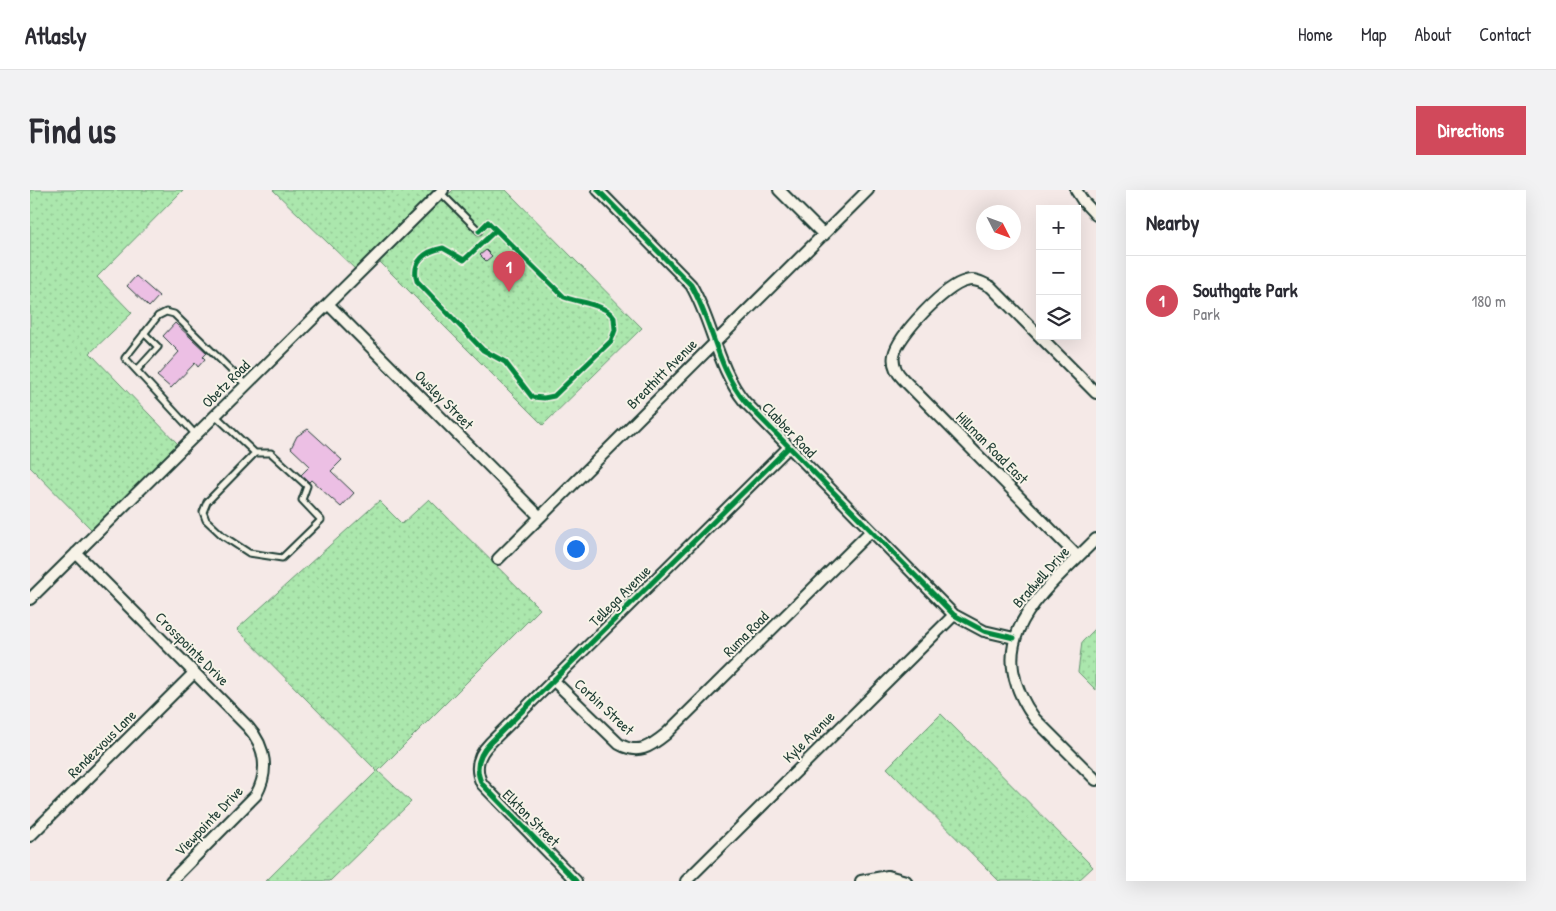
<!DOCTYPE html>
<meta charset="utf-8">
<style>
body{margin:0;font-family:"Patrick Hand",sans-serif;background:#f2f2f3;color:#2b2b33}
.controls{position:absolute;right:15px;top:15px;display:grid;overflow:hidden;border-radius:0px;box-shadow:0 5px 20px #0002}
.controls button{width:45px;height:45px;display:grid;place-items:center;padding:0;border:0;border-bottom:1px solid #e1e1e2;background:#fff;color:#2b2b33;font:25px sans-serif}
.compass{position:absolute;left:946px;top:15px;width:45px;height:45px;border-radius:50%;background:#fff;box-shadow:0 5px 20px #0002;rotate:132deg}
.you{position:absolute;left:545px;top:358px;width:18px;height:18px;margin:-12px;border:4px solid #fff;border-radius:50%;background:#1a73e8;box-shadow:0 0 0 8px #1a73e833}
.badge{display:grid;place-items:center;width:32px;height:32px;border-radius:50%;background:#d1495b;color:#fff;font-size:16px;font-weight:700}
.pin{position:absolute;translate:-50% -41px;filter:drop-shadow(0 1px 2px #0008)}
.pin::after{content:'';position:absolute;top:26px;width:18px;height:15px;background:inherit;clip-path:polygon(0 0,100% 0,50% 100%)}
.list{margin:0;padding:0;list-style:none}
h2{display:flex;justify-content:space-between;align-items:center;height:65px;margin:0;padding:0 20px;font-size:21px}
h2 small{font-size:16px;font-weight:400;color:#7c7c81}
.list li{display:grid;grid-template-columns:32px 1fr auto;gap:15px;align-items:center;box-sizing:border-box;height:90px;padding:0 20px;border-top:1px solid #e1e1e2}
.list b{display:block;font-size:19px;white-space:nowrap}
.list p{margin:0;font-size:16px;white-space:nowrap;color:#7c7c81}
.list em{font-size:16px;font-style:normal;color:#7c7c81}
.icon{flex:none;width:28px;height:28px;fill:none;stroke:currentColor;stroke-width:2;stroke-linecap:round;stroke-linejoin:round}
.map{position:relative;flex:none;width:1066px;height:691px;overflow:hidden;border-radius:0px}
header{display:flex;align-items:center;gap:30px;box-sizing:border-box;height:70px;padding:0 25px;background:#fff;border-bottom:1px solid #e1e1e2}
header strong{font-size:24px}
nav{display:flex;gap:28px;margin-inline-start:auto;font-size:18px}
.intro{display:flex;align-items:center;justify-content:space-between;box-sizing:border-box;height:120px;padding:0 30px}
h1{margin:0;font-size:35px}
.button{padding:12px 22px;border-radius:0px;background:#d1495b;color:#fff;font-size:18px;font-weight:700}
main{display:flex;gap:30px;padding:0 30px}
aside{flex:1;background:#fff;border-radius:0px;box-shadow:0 5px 20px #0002}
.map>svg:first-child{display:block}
.green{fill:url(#green-dots);stroke:#659270}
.building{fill:#ecbfe4;stroke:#1f3d34}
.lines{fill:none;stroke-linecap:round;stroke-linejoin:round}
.lane-casing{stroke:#1f3d34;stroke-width:9}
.street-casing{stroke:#1f3d34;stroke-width:14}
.lane{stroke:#f7f3e8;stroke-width:5}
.street{stroke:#f7f3e8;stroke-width:10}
.cycleway-casing{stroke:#f7f3e8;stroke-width:8}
.cycleway{stroke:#00873e;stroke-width:5}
.labels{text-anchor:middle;stroke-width:4;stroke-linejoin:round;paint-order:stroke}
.street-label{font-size:15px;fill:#1f3d34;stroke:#f7f3e8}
</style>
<header>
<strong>Atlasly</strong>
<nav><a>Home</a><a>Map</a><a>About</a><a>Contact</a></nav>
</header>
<div class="intro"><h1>Find us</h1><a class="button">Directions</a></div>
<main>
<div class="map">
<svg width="1066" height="691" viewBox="0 0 1066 691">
<defs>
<pattern id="green-dots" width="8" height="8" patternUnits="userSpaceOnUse" patternTransform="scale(1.25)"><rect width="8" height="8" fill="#abe7ad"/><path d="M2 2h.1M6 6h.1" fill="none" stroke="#93c795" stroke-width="1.8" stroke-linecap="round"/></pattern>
</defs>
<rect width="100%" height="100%" fill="#f5e9e7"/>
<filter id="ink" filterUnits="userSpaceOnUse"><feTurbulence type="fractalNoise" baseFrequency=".02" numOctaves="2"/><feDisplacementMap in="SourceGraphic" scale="10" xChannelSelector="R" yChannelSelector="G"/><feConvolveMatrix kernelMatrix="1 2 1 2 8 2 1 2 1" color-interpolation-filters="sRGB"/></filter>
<g filter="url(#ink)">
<path class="green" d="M0,0H153L67,87L102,123L60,163L149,255L62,340L0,277Z
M243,0H407L327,81Z
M423,0H476L612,138L513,235L348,70Z
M399,309L510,419L348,581L381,612L300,691H236L347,581L207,439L349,311L372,334Z
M1066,438V500L1048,482L1052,452Z
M911,524L1063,677L1048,691H969L857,578Z"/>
<path class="building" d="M456,60L462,66L456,71L450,65Z
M106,86L129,106L119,117L97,96Z
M145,133L177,163L173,167L175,169L168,177L165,173L141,198L127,186L149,162L133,146Z
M278,239L312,270L301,281L324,303L311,317L281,290L279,292L271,285L280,276L261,258L267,246Z"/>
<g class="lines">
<defs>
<path id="lane" d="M411,3L449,41
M107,180L128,157L114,143
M186,226L225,263L177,312L173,322L176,330L193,346L219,363L252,368L291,330L272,310L277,296L241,263H225
M166,245L95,168L128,126L136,122L144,124L216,195"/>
<path id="street" d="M568,0L661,95C683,133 687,178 715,212L924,425L954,441L984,448
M749,0L794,45
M1046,0L1053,11L1066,25
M298,114L510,327
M1066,349C1012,404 947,449 1005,529L1066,590
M46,363L218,537C236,557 239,582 226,605L141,691
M1048,367L873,189C866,182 862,175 864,165C868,145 916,95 936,91C945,88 953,93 961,97L1066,203
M468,369L838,0
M0,409L413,0
M523,490L589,554C608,565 620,557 636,544L841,341
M0,646L164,483
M546,691L452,594C444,578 448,565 460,553L759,257
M656,691L924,425
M831,691L858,686L876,691"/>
</defs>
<use href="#lane" class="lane-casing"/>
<use href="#street" class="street-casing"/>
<use href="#lane" class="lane"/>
<use href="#street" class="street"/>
<defs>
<path id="cycleway" d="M568,0L661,95C683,133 687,178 715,212L924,425L954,441L984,448
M449,41L458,32L534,107C550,113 576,114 584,128L585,140L581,151L524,206L514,208L502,207L475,172L453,160L387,91C381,71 396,61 413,58L434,70L466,40
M546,691L452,594C444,578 448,565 460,553L759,257"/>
</defs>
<use href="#cycleway" class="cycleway-casing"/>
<use href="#cycleway" class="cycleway"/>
</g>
</g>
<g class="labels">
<g class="street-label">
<text transform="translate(632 184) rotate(-45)" y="5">Breathitt Avenue</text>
<text transform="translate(196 194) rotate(-45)" y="5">Obetz Road</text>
<text transform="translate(414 210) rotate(45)" y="5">Owsley Street</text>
<text transform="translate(759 240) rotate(46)" y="5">Clabber Road</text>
<text transform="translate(962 258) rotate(45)" y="5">Hillman Road East</text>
<text transform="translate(1011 387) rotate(-48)" y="5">Bradwell Drive</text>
<text transform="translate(590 406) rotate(-45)" y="5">Tellega Avenue</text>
<text transform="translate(716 444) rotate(-45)" y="5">Ruma Road</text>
<text transform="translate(162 459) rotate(45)" y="5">Crosspointe Drive</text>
<text transform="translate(574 517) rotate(43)" y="5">Corbin Street</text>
<text transform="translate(779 547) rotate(-45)" y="5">Kyle Avenue</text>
<text transform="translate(72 554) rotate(-45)" y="5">Rendezvous Lane</text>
<text transform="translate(501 628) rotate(45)" y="5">Elkton Street</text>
<text transform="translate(179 631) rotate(-46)" y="5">Viewpointe Drive</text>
</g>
</g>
</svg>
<div class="controls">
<button>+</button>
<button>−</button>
<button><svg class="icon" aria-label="layers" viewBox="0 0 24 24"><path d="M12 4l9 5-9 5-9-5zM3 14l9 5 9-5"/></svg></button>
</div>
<svg class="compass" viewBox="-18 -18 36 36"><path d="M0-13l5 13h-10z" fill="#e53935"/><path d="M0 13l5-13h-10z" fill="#7c7c81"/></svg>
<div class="you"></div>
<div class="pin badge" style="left:479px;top:102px">1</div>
</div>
<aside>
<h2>Nearby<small></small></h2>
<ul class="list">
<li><span class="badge">1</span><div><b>Southgate Park</b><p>Park</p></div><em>180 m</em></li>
</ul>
</aside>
</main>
